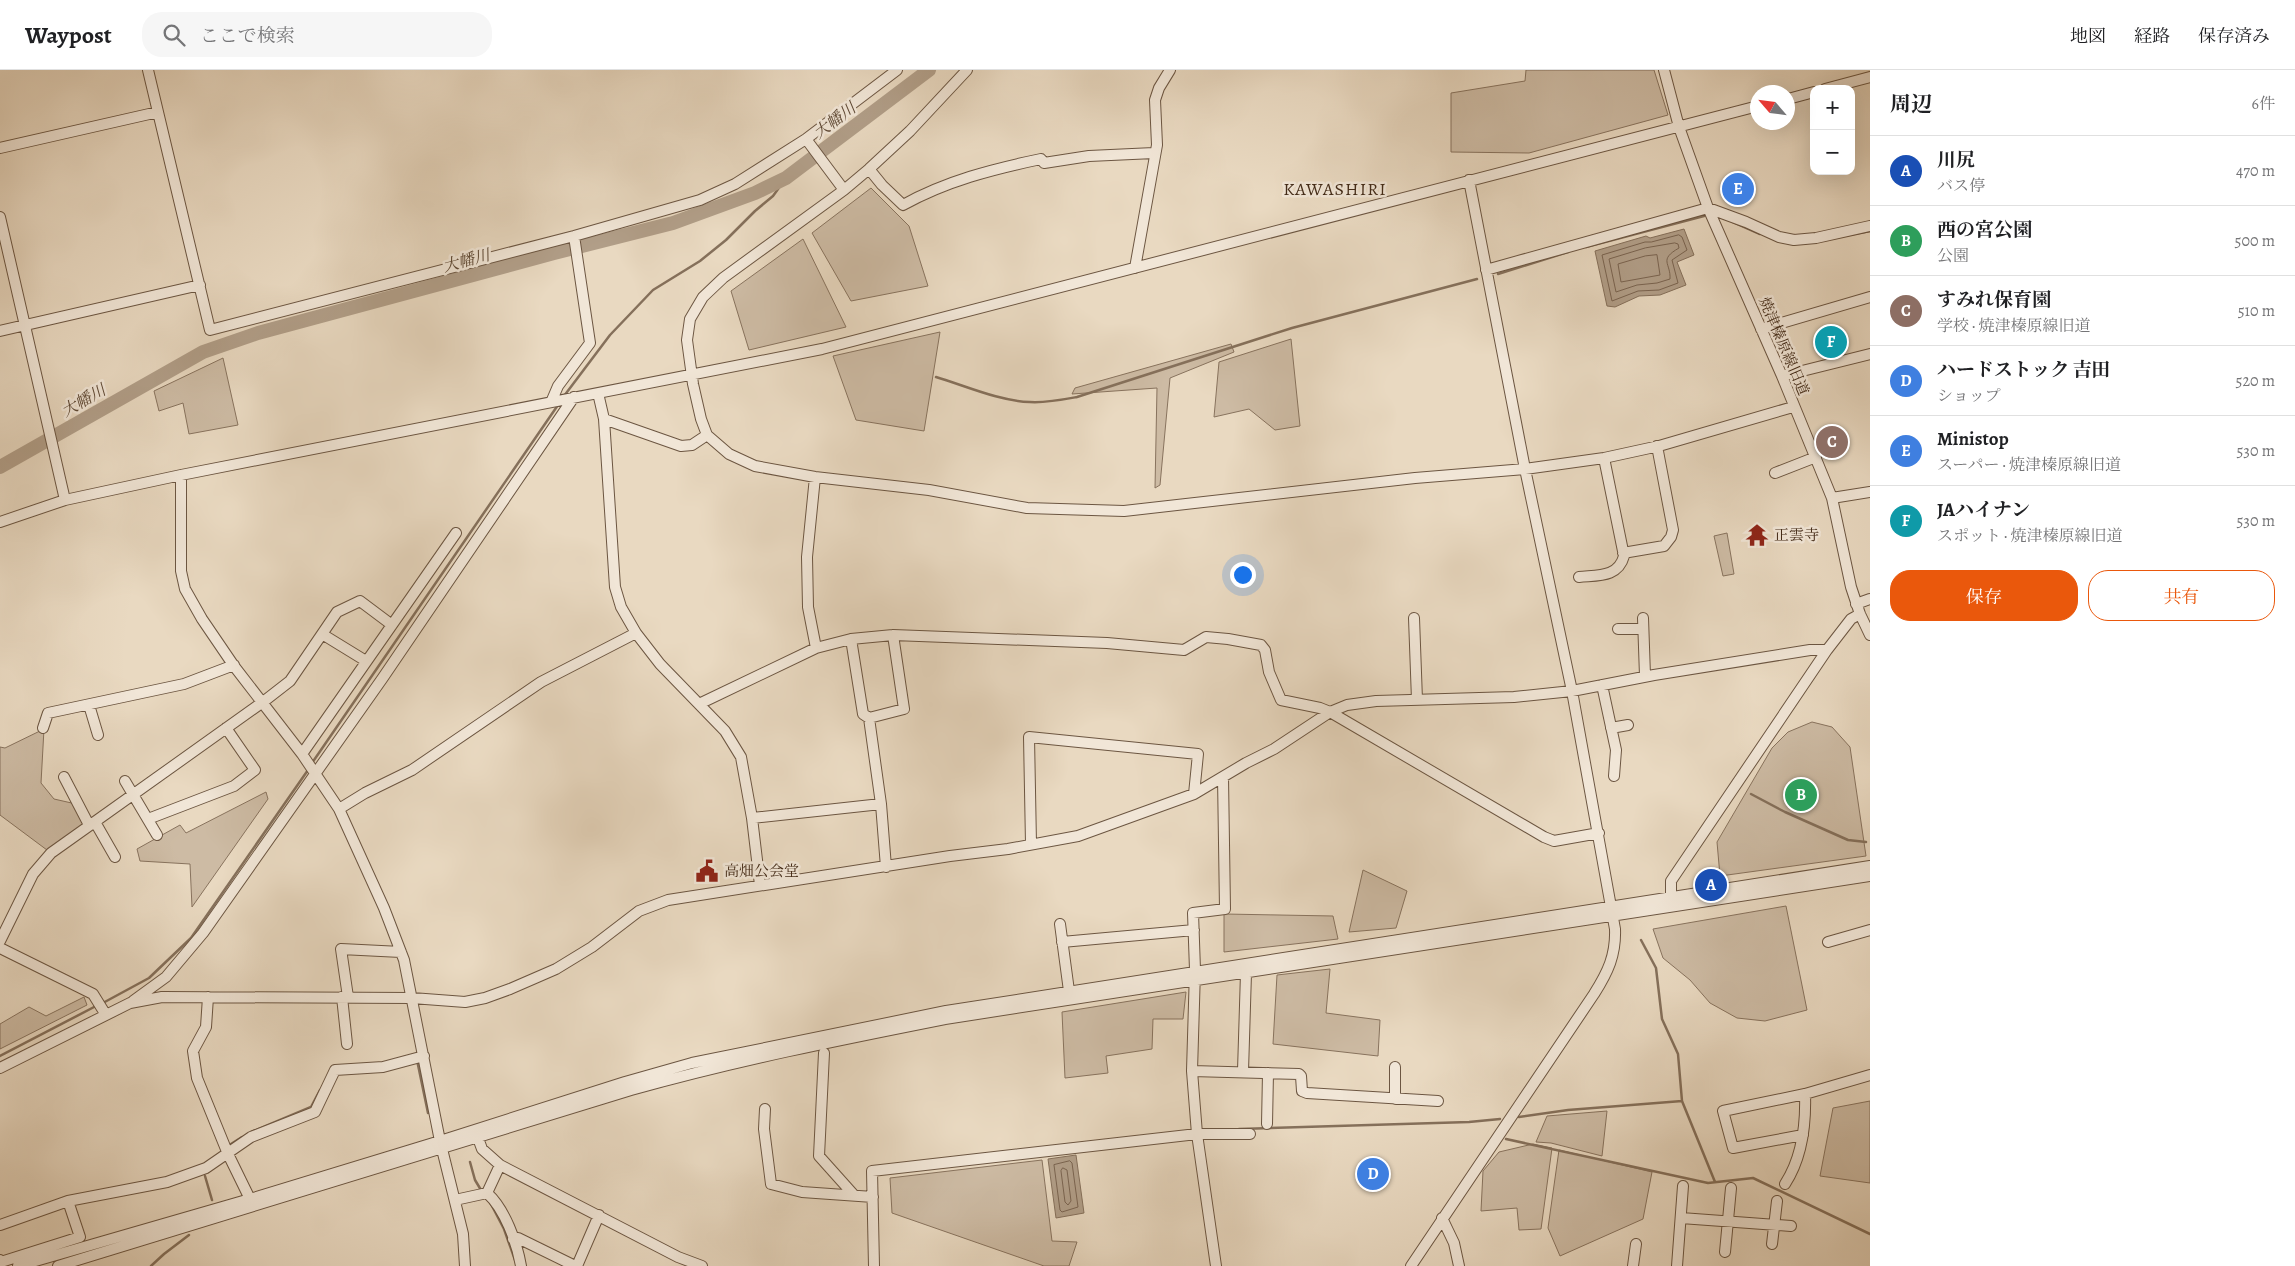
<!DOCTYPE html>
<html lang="ja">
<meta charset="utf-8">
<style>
body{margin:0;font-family:Alegreya,"Noto Serif JP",serif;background:#f6f6f6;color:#202124}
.controls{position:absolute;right:15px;top:15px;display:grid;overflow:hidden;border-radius:10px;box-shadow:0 5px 20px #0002}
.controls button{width:45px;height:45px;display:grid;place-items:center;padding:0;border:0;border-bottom:1px solid #e0e0e0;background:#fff;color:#202124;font:25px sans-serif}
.compass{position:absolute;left:1750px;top:15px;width:45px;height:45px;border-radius:50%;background:#fff;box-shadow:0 5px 20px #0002;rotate:298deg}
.you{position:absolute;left:1242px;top:504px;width:18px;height:18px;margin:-12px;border:4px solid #fff;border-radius:50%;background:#1a73e8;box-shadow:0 0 0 8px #1a73e833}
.badge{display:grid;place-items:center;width:32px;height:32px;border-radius:50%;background:#ea580c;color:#fff;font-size:16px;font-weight:700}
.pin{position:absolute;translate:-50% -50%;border:2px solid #fff;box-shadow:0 1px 5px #0006}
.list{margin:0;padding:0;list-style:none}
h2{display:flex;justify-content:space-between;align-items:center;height:65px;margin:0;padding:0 20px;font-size:21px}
h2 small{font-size:16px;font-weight:400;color:#757577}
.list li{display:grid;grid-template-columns:32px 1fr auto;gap:15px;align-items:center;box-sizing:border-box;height:70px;padding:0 20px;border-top:1px solid #e0e0e0}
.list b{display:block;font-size:19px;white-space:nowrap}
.list p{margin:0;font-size:16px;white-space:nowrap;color:#757577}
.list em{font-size:16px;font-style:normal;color:#757577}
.actions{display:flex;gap:10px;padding:15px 20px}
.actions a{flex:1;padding:11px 0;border:1px solid #ea580c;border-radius:20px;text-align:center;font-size:18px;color:#ea580c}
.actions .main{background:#ea580c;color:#fff}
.icon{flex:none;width:28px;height:28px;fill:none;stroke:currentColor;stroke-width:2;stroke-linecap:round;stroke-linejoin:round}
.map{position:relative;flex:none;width:1870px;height:1196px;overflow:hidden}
header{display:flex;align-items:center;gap:30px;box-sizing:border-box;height:70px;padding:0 25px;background:#fff;border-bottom:1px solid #e0e0e0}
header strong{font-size:24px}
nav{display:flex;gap:28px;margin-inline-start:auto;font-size:18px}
.search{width:350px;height:45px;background:#f6f6f6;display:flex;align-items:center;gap:12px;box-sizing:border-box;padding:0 18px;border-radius:20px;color:#757577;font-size:19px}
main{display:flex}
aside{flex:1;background:#fff}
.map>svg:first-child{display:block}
.green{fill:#cdbba4;stroke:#88735e}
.water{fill:#b19e88;stroke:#85705b}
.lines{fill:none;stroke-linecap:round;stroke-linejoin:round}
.shore{stroke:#7a6450;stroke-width:1}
.stream{stroke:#85705b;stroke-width:2.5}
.river{stroke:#b19e88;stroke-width:14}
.minor-casing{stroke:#6c5642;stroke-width:12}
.minor{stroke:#f1e6d7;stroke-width:10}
.labels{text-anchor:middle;stroke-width:5;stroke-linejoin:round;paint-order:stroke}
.street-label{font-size:15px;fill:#432b18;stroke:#f1e6d7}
.poi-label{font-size:15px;fill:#432b18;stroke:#f1e6d7;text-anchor:start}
.water-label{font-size:16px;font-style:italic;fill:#5e4834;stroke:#f1e6d7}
.quarter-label{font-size:18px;letter-spacing:1px;fill:#432b18;stroke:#f1e6d7}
</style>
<header>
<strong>Waypost</strong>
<div class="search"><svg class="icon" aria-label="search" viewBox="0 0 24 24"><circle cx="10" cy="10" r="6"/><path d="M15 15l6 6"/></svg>ここで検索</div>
<nav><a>地図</a><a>経路</a><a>保存済み</a></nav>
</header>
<main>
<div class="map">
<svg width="1870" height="1196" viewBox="0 0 1870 1196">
<rect width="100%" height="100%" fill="#e9d9c1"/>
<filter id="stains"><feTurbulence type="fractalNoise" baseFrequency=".004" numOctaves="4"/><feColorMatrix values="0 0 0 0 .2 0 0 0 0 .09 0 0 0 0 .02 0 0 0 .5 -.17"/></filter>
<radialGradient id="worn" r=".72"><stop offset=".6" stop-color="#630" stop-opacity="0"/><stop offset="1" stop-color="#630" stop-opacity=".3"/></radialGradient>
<path class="green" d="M1526,0H1654L1668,45L1529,83L1451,82V23L1525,11Z
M871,118L909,156L928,216L851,231L812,163Z
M803,169L846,257L749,280L731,221Z
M940,262L924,361L856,350L833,286Z
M1291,269L1300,356L1275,360L1249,339L1214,347L1219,292Z
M1231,274L1234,282L1170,308L1160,415L1155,418L1157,318L1072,324L1075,318Z
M223,288L238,355L189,364L183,333L159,341L154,321Z
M1727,463L1734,504L1723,506L1714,466Z
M1812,652L1832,657L1850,677L1866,786L1720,806L1717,772L1772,678L1788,662Z
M44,659L41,713L54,729L76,734L88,752L51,783L0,745V677L5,678Z
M266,722L268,729L192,837L190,794L140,791L137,779L180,755L186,763Z
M1363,800L1407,821L1396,858L1349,862Z
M1786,836L1807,940L1765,951L1737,948L1710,933L1690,910L1663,888L1653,859Z
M1224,844L1333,846L1338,869L1224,882Z
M1330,899L1326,943L1380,950L1378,986L1273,974L1277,905Z
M1186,922L1183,949H1153L1152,979L1106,986L1108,1003L1065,1008L1062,942Z
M84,927L87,935L0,979V954L29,937L46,946Z
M1870,1031V1113L1820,1106L1833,1038Z
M1607,1041L1602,1086L1551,1073L1536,1072L1547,1046Z
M1533,1074L1552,1078L1541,1159L1519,1160L1517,1138L1481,1141L1483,1101L1499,1082Z
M1559,1080L1652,1102L1643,1149L1560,1186L1548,1158Z
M1042,1090L1052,1171L1077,1172L1069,1196H1044L892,1143L890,1108Z"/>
<path class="water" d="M1684,159L1694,185L1677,192L1686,215L1660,225L1639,226L1615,237L1607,236L1595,181L1646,166L1650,168Z
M1076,1085L1084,1143L1056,1148L1048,1089Z"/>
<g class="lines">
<path class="shore" d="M1679,165L1682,167L1687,180L1672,190L1678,213L1659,220L1638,221L1612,231L1602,185L1645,172H1651Z
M1675,173L1678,174L1679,178C1658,190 1671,193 1670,209L1657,213L1637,215L1616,222L1609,189L1645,178Z
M1657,185L1660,205L1621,212L1618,194L1645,186Z
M1070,1091L1072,1093L1078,1137L1062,1142L1060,1140L1054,1095Z
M1063,1098L1067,1100L1071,1131L1068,1135L1065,1132L1061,1101Z"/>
<path class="stream" d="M1733,152L1760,164
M1806,173L1870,161
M1586,177L1704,146
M1498,204L1568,182
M936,307C966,316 999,331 1030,332C1046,333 1061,330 1077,327L1292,258L1477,209
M564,326L610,265L653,220L700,191L726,170L755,141L773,126L786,108
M312,693L558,335
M1751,724L1785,742L1848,770L1866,772
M1641,870L1656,898L1662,949L1678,984L1682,1031L1715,1112
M101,934L149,908L191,868L308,700
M0,986L96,936
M417,990L428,1043
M1519,1047L1568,1040L1682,1031
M1239,1059L1469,1052L1500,1049
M251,1062L311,1037L320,1020
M1506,1069L1708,1113L1753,1108L1870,1164
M231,1074L242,1067
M470,1092L475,1110L481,1120
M205,1106L212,1130
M491,1134L504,1159L515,1190
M151,1196L164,1184L189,1165"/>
<path class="river" d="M0,397L203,282L258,263L554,183L673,153L755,123L786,108L929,0"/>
<defs>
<path id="minor" d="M148,0L210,260L574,166L700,130L735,114L806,69L897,0
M967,0L910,61L869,99L844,120L723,208L703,227L690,249L687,270L693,314L701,349L707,365L729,384L755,396L815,407L929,420L1027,438L1124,441L1415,408L1525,399L1604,388L1659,376L1793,337
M1664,0L1679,57L1708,138L1782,306L1832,428L1851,517L1860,544L1870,565
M1825,19L1870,7
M1788,29L1814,22
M806,69L844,120
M0,78L158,42
M869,99L882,115L903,135C946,111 993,99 1041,89L1044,93L1089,86L1154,83
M0,147L65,430
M1135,198L1157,75L1155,30L1159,18L1170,0
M1486,200L1708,138L1746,152L1779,167L1794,170L1816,168L1870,156
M1761,259L1870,227
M0,261L200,215
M1782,306L1870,284
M598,323L604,349L615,517L621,537L636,563L660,594L725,661L741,687L752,748L760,815
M552,330L558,316L590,273L574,166
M604,349L681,376L692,375L707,365
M1775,403L1816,387
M181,405V501L185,519L202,549L234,596L302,684L339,739L384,838L404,890L440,1071L463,1164L465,1196
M815,407L807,487L808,537L816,578
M1832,428L1870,422
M0,452L65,430L181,405L822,279L1758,36
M1623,483L1664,476L1671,467L1673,460L1657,376
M1579,507C1597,505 1618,508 1624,486L1604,388
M1856,534L1870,529
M1414,548L1417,630
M1643,548L1645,606
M1618,559H1643
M322,564L366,591
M851,569L863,644L869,648L881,734L886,797
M1602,615L1616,680L1614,706
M699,634L816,578L851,569L893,565L1107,573L1184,580L1206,567L1228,569L1261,575L1265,580L1269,602L1281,630L1320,638L1330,642L1544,767L1554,771L1599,763
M89,635L98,665
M869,648L904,639L893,565
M43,658L48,643L184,614L234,595
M1611,658L1628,655
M302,684L456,463
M64,707L89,755
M125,711L157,765
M339,739L365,723L412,700L541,612L636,563
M752,748L881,734
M148,749L234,716L255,700L226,658
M95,752L115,787
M1031,774L1029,667L1198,684L1194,724
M1671,826V811L1827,580L1851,549L1860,544
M1060,854L1069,921
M0,871L33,804L51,783L263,632L290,611L337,542L360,531L392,555
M1062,872L1194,860
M1828,872L1870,860
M0,878L93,924L106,945
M208,927L206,957L193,981L197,1008L228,1084L250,1129
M342,927L347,974
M348,927L341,879L401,882
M133,931L166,907L203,863L382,609L574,327
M824,983L819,1086L853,1124
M0,998L130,933L162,927L412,928L465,932L485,928L510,919L556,899L592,877L639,841L668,830L950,786L1008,779L1078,766L1194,724L1246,693L1274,679L1330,642L1347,635L1376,631L1514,627L1572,621L1654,605L1810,580H1827
M1192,1001L1299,1004L1301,1006L1302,1021L1307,1023L1438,1031
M1243,1001L1246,903
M1395,1029V997
M765,1039L764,1059L771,1114L802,1122L873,1127
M1267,1054L1268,1003
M1803,1065L1733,1078L1723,1041L1805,1024L1870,1005
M478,1068L482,1079L500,1095L678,1187L702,1196
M1785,1114C1802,1088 1806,1054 1805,1024
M487,1123C505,1139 517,1173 521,1196
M455,1130L487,1123L500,1095
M1442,1148L1454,1173L1459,1196
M1681,1148L1791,1156
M0,1155L68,1131L167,1112L206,1098L251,1067L315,1042L335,1000L383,997L424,986
M513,1169L518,1168L575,1196
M1772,1174L1777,1131
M1725,1182L1731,1118
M0,1190L1,1192L80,1167L68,1131
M18,1196L250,1129L440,1071L625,1012L692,993L946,941L1870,796
M58,1196L631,1020C734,991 839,970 945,949L1870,806
M577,1196L599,1145
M874,1196L872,1101L1197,1064H1250
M1216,1196L1197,1064L1192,1001L1195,900L1193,843L1225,839L1223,707
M1411,1196L1594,924C1608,902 1616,885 1615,859L1572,621L1525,399L1469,110
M1633,1196L1636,1174
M1677,1196L1683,1116"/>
</defs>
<use href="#minor" class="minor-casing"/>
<use href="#minor" class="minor"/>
</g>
<defs>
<symbol id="temple-bare" viewBox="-9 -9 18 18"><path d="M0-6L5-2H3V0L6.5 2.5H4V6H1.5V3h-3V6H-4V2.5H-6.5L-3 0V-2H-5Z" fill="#8f2418" stroke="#f1e6d7" stroke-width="2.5" paint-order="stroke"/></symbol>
<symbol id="civic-bare" viewBox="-9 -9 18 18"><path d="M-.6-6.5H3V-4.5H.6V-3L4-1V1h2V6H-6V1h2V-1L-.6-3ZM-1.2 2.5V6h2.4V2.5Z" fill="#8f2418" stroke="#f1e6d7" stroke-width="2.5" paint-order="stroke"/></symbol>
</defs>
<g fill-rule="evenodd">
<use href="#temple-bare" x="1741" y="449" width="32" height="32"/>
<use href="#civic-bare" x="691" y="785" width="32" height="32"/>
</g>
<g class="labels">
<g class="street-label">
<text transform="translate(1784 276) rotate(67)" y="5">焼津榛原線旧道</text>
</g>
<g class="poi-label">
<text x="1774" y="470">正雲寺</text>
<text x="724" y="806">高畑公会堂</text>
</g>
<g class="water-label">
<text transform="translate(834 50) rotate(-37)" y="6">大幡川</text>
<text transform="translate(466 190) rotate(-15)" y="6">大幡川</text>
<text transform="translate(83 330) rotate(-30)" y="6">大幡川</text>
</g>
<g class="quarter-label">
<text x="1335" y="125">KAWASHIRI</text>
</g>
</g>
<rect width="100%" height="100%" filter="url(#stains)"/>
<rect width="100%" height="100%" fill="url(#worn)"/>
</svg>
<div class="controls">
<button>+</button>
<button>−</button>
</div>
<svg class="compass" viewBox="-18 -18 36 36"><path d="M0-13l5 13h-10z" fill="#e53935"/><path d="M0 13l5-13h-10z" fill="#757577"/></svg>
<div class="you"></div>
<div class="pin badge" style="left:1711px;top:815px;background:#1a4fb4">A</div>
<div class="pin badge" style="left:1801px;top:725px;background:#2e9e5b">B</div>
<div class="pin badge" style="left:1832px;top:372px;background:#8d6e63">C</div>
<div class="pin badge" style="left:1373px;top:1104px;background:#3f7fe0">D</div>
<div class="pin badge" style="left:1738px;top:119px;background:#3f7fe0">E</div>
<div class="pin badge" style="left:1831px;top:272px;background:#0f9aa8">F</div>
</div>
<aside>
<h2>周辺<small>6件</small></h2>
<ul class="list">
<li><span class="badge" style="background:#1a4fb4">A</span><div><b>川尻</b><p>バス停</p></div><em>470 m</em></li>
<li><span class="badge" style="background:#2e9e5b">B</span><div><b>西の宮公園</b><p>公園</p></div><em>500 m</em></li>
<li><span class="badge" style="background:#8d6e63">C</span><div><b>すみれ保育園</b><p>学校 · 焼津榛原線旧道</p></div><em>510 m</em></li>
<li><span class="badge" style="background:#3f7fe0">D</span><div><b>ハードストック 吉田</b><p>ショップ</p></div><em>520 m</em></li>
<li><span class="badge" style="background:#3f7fe0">E</span><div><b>Ministop</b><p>スーパー · 焼津榛原線旧道</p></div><em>530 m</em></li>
<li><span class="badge" style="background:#0f9aa8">F</span><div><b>JAハイナン</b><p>スポット · 焼津榛原線旧道</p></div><em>530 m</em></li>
</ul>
<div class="actions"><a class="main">保存</a><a>共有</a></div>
</aside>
</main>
